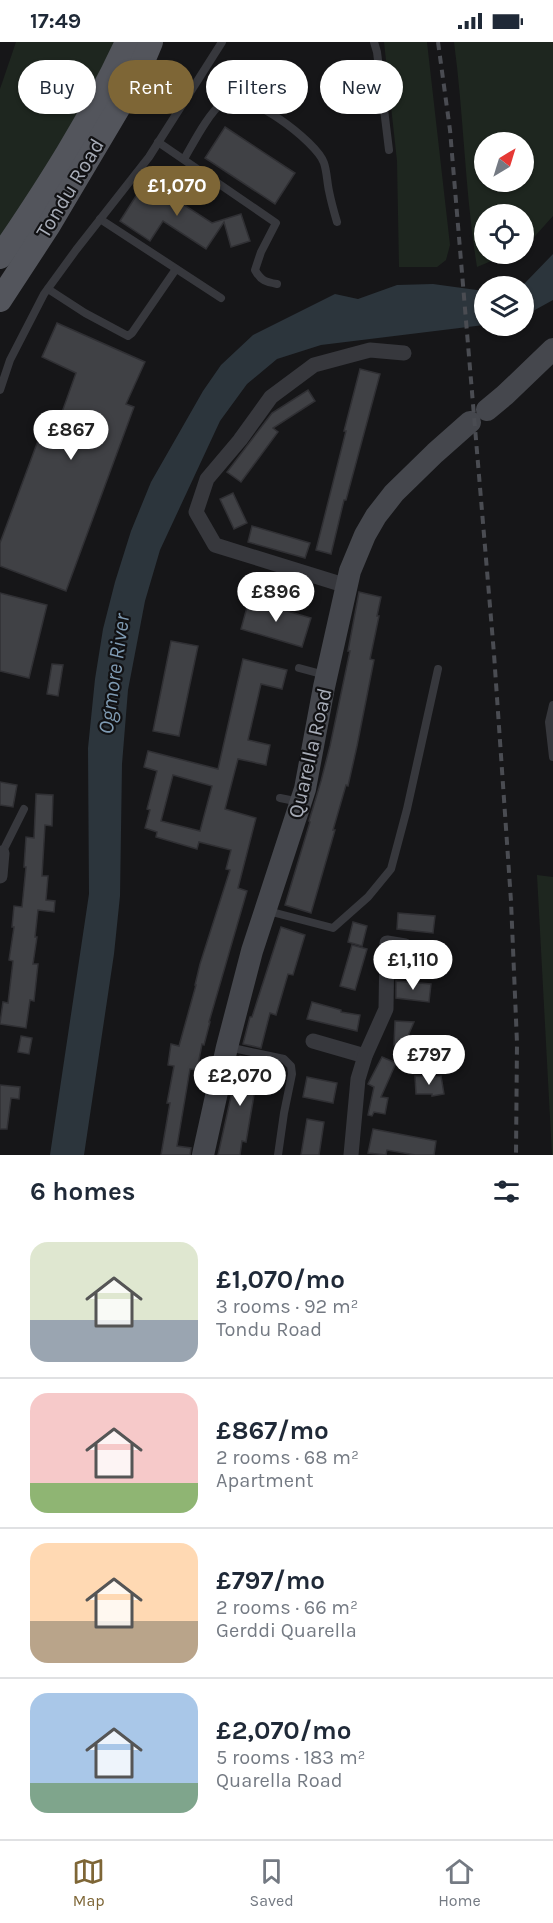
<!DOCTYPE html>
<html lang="en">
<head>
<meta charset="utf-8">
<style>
	:root { --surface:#fff; --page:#f2f2f3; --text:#1f2937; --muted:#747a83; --line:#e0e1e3; --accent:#7e6636 }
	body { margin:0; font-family:Karla,sans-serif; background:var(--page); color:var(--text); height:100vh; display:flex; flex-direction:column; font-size:22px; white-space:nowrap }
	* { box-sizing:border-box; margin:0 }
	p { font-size:20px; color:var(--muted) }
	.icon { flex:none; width:33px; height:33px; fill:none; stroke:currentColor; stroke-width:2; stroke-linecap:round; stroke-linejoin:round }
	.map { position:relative; height:1113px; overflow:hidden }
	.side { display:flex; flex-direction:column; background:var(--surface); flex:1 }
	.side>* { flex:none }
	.top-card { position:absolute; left:18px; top:18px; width:518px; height:54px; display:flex; gap:12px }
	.needle { width:39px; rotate:38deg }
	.buttons { position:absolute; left:474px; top:90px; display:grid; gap:12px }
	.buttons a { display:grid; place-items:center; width:60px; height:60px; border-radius:50%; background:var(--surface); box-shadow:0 2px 4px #0004; font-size:30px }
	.price { position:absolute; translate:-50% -51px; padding:0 14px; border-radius:21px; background:#fff; color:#222; font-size:20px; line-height:39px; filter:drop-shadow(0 2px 3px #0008) }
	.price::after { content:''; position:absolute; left:50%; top:36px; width:18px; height:14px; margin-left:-9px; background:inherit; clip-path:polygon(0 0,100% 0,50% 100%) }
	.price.selected { background:var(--accent); color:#fff }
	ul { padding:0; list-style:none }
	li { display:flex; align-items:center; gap:18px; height:150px; padding:0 30px }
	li+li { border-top:2px solid var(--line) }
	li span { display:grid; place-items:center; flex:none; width:168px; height:120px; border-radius:18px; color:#555 }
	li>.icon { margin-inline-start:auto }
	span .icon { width:72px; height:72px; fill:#fffc; stroke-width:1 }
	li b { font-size:26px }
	h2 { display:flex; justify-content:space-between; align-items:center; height:72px; padding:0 30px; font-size:26px }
	.tag { padding:0 21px; border-radius:27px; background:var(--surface); box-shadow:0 2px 4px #0004; font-size:21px; line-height:54px }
	.tag.selected { background:var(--accent); color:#fff }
	.status { display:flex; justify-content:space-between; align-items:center; height:42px; padding:0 30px; background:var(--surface); direction:ltr }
	.status svg { height:16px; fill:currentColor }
	.menu { display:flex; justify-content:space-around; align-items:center; height:84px; border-top:2px solid var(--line); background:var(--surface); font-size:16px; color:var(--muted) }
	.menu a { display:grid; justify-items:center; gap:3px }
	.menu .selected { color:var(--accent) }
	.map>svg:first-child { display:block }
	.green { fill:#1e261f; fill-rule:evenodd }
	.water { fill:#2c353c }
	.building { fill:#404145; stroke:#303034; stroke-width:1.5; fill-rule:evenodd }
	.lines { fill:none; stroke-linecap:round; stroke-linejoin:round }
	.lane { stroke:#37383d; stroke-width:8 }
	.street { stroke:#37383d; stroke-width:15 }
	.secondary { stroke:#45474d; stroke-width:22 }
	.primary { stroke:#53555c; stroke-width:24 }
	.rail { stroke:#4a4c52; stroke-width:4; stroke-dasharray:8 6; stroke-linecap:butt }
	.labels { text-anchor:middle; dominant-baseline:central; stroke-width:4.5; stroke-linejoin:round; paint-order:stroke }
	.street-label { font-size:21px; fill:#a8adb8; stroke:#111113 }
	.water-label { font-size:22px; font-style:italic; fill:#7f9bb3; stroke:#111113 }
</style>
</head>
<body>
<div class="status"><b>17:49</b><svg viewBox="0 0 49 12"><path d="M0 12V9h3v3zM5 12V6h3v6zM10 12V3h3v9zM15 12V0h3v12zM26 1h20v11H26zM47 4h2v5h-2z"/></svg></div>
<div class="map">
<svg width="553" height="1113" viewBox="0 0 553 1113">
	<rect width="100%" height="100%" fill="#161618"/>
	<!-- green -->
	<g class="green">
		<polygon points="16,0 114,0 100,35 0,201 0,47"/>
		<polygon points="384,0 427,0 450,203 446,218 437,225 399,225 397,119"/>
		<path d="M454 0H553V174L527 203 524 205V172H484V212H508L477 225C465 151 464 75 454 0ZM524 100V140H484V100Z"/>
		<polygon points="537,833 553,835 553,1113 552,1113"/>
	</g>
	<!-- water -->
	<g class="water">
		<polygon points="553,212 553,258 524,274 524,244 520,244 525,241"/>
		<polygon points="433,242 484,249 484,283 321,303 277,317 247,342 220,379 160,508 145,559 128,648 122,722 120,854 114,912 84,1113 50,1113 89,852 88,706 95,637 103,587 115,540 131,489 151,440 203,349 221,323 253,293 335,252 358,257 397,243"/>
	</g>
	<!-- building -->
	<g class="building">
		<polygon points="225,85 295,131 275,162 205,116"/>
		<polygon points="150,132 171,145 167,152 212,181 241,172 250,199 231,205 224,180 206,207 163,179 150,199 120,179"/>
		<polygon points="57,281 145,320 126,362 134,365 66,549 0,524 0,501 39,396 51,401 76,331 42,315"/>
		<polygon points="360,327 380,332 346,458 344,458 331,512 316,508 346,389 344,389"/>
		<polygon points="308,348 315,359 273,386 278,390 241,440 227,430 272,371"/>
		<polygon points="233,451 247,481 234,487 220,457"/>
		<polygon points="252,484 310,501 305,516 248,500"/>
		<polygon points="359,550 381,555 377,574 379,574 370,617 374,618 357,704 348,744 346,743 333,788 335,788 311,871 285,863 310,780 309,779 321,739 330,704 350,609 348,609"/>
		<polygon points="0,551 47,563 29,636 0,629"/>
		<polygon points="249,558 311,576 302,605 241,587"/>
		<polygon points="171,599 198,604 179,694 153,689"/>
		<path d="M243 617 287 628 282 647 261 642 248 698 270 703 266 723 238 717 225 767 256 776 238 846 247 849 209 980H210L204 1003 202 1002 197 1028 190 1027 177 1104 191 1106 190 1113H161L170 1061H167L174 1024 168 1023 171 1002 179 1004 196 943H195L200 922 230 828 226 827 231 808 199 800 197 807 156 795 157 790 145 786 150 768 147 767 157 729 144 725 148 709 218 727ZM173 733 212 744 200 789 161 779Z"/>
		<polygon points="52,622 63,623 58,654 47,652"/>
		<polygon points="0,740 17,743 13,765 0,763"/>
		<polygon points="36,752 53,753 52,784 45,783 42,834 48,834 46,858 55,859 54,870 38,868 35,895 37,895 33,922 38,922 34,959 30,958 26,986 0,982 0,981 3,960 8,961 13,919 9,918 14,885 12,885 14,864 22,865 26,825 24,825 26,795 34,796"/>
		<polygon points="398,871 435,874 433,891 397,887"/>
		<polygon points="353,880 367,884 362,904 348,900"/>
		<polygon points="281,885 305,893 293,933 288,932 276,973 270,971 261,1006 243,1002 250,975 252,975"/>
		<polygon points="352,903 367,907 355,948 340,944"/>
		<polygon points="396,939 431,942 429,960 396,956"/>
		<polygon points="312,960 341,968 341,970 360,973 357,989 307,977"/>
		<polygon points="395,979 414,980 404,1003 394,1003"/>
		<polygon points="21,994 32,996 29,1012 18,1010"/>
		<polygon points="240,1014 258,1017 255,1026 262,1027 258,1048 255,1047 246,1100 242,1099 240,1113 218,1113"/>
		<polygon points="382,1015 396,1021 381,1055 388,1056 385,1072 374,1070 372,1074 368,1073 374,1045 368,1042"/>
		<polygon points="415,1034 426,1034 426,1036 441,1034 444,1052 432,1054 432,1052 416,1052"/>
		<polygon points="307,1035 337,1041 333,1061 303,1055"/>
		<polygon points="0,1043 20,1045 19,1057 11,1056 7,1087 0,1087"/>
		<polygon points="307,1077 324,1080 319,1113 301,1113"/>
		<polygon points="373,1087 436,1099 434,1113 415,1113 387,1108 386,1113 368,1111"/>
	</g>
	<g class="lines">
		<!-- lane -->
		<g class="lane">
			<polyline points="374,0 377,10 389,108"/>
			<path d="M158 100 276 181 261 210 255 228C261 239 266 240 277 242"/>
			<path d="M184 117C194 100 208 72 223 60 243 43 317 100 324 121 327 130 327 140 329 149 331 159 334 170 337 180"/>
			<polyline points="100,177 221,256"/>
			<polyline points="48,247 85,271 128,294 132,291 176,227"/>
			<polyline points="0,348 10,318 44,252 76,208 149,115 222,0"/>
			<polyline points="299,626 325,633"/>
			<polyline points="553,663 549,680 553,715"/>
			<polyline points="280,756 300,760"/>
			<polyline points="2,811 24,767"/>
			<polyline points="268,869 333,886 368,855 391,827 407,767 438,627"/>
			<polyline points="228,1005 284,1017 291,1024 292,1032 284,1071 278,1113"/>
		</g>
		<!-- street -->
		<g class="street">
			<polyline points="347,544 215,503 196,470 207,437 240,398 271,355 314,323 370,308 404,311"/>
			<polyline points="0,834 2,811"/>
			<polyline points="313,999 365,1014"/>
			<polyline points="351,1113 358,1037 365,1014 386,967 387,901 405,904"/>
		</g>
		<!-- secondary -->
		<g class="secondary">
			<polyline points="487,368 505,353 553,307"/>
			<polyline points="203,1113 227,1005 252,909 305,747 324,645 350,529 365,493 376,474 394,451 435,411 470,380"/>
		</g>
		<!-- primary -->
		<g class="primary">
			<path d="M0 215C47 146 92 76 127 0"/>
			<polyline points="0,258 49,183 135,38 151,0"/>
		</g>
		<!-- rail -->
		<polyline class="rail" points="438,0 450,88 494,612 511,859 517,1001 516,1113"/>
	</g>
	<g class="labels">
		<!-- street labels -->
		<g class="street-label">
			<text transform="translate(70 146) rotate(-59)">Tondu Road</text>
			<text transform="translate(310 711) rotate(-77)">Quarella Road</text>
		</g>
		<!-- water labels -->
		<g class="water-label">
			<text transform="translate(114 632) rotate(-82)">Ogmore River</text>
		</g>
	</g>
</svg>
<div class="buttons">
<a><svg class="needle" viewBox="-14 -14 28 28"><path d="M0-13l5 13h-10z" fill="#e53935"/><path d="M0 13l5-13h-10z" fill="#747a83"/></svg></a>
<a><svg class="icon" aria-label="locate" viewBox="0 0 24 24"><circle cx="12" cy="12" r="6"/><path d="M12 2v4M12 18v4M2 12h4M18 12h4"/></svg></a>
<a><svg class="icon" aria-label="layers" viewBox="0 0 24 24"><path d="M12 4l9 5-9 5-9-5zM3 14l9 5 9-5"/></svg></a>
</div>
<b class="price selected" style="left:177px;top:175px">£1,070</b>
<b class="price" style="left:71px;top:419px">£867</b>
<b class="price" style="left:276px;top:581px">£896</b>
<b class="price" style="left:413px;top:949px">£1,110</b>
<b class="price" style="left:429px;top:1044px">£797</b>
<b class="price" style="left:240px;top:1065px">£2,070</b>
<div class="top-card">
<a class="tag">Buy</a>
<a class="tag selected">Rent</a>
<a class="tag">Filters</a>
<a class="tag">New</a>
</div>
</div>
<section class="side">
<h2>6 homes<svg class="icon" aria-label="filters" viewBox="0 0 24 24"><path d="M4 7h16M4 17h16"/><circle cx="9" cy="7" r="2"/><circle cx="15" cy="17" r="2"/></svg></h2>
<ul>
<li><span style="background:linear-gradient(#dfe7d0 65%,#9aa5b1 0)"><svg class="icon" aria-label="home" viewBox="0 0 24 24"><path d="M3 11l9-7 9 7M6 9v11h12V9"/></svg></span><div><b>£1,070/mo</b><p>3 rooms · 92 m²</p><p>Tondu Road</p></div></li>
<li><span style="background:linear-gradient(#f6c9c9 75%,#8fb573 0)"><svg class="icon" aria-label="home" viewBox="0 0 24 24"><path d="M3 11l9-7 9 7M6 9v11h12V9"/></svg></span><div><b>£867/mo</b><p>2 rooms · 68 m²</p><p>Apartment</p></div></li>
<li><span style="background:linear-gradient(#ffd9b3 65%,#b9a48a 0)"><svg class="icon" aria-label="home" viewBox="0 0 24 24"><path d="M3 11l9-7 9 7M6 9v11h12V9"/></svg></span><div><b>£797/mo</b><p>2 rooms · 66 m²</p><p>Gerddi Quarella</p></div></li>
<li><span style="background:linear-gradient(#a9c7e8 75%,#7fa58c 0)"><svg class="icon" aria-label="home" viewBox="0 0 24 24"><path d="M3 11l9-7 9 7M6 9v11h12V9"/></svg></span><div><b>£2,070/mo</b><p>5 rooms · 183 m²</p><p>Quarella Road</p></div></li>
</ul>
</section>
<nav class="menu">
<a class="selected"><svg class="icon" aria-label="map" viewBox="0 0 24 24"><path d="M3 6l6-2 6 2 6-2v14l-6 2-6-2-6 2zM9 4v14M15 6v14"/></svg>Map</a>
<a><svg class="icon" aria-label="saved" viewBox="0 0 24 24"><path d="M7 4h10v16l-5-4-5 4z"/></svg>Saved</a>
<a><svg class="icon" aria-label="home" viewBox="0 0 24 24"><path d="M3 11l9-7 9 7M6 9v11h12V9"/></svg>Home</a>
</nav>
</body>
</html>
